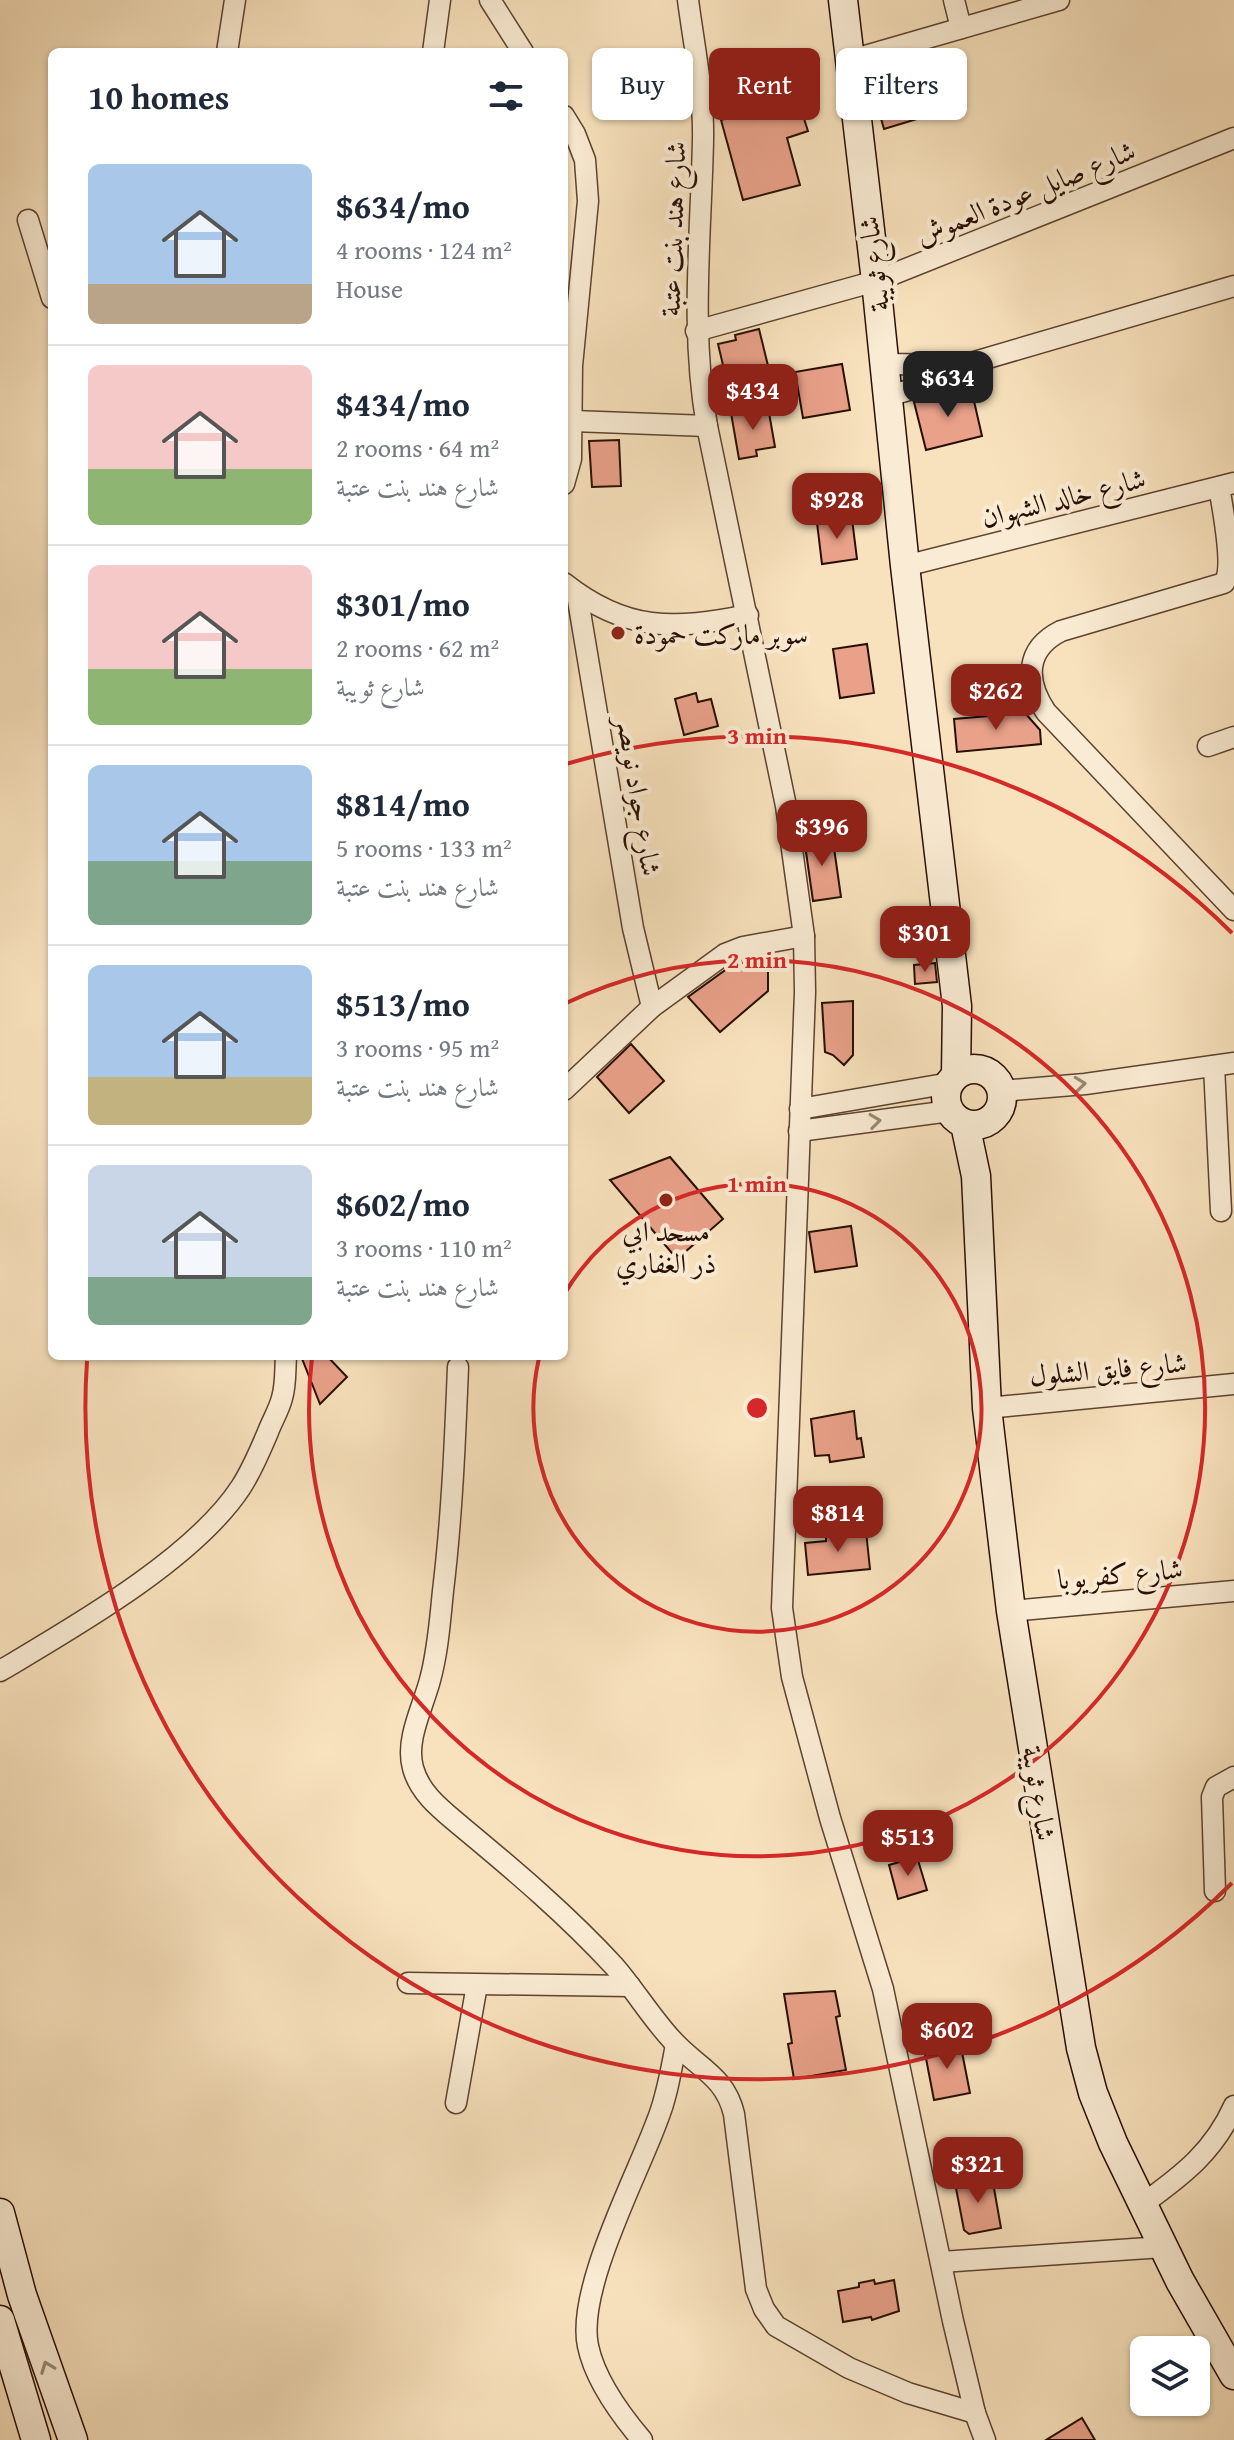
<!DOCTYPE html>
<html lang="en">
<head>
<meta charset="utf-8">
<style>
	:root { --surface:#fff; --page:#f2f2f3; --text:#1f2937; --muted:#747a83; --line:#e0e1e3; --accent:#8f2418 }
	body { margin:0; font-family:"Gentium Book Plus",Amiri,serif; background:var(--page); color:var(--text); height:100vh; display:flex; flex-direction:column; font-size:30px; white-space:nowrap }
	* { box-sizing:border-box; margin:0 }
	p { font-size:26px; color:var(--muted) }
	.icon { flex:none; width:44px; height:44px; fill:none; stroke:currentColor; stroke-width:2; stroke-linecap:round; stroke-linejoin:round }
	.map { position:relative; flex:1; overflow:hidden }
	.details { position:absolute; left:48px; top:48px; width:520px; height:1312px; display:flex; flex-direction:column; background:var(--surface); border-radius:12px; box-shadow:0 2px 6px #0004 }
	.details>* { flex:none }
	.banner { position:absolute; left:592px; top:48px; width:522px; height:72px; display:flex; gap:16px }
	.buttons { position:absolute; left:1130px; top:2336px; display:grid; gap:16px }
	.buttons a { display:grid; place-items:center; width:80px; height:80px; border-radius:12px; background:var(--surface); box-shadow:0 2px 6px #0004; font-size:40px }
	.price { position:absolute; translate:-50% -68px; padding:0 18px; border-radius:16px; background:var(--accent); color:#fff; font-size:26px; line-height:52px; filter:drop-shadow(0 2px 4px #0008) }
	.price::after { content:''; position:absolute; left:50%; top:48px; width:24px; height:18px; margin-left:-12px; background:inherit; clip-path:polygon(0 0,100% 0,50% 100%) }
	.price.selected { background:#222; color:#fff }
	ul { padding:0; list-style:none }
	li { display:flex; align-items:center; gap:24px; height:200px; padding:0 40px }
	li+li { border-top:2px solid var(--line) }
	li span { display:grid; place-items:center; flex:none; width:224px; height:160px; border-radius:12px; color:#555 }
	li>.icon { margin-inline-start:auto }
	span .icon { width:96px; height:96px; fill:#fffc; stroke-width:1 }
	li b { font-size:34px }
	h2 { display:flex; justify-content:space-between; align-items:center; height:96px; padding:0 40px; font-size:34px }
	.chip { padding:0 28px; border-radius:12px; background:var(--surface); box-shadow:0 2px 6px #0004; font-size:28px; line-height:72px }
	.chip.selected { background:var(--accent); color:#fff }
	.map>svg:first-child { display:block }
	.building { fill:#e9a189; stroke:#280e00; stroke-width:2 }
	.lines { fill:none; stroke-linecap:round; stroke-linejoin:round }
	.street-casing { stroke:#5c432f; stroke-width:23 }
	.secondary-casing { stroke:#280e00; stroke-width:31 }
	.street { stroke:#faecd4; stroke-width:20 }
	.secondary { stroke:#faecd4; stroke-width:28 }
	.oneway { stroke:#9c8875 }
	.ring { fill:none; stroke:#d62828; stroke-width:4 }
	.poi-dot { fill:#8f2418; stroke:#faecd4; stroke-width:3 }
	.labels { text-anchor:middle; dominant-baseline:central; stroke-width:8; stroke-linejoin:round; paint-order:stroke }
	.street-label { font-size:28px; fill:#280e00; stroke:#faecd4 }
	.poi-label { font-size:28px; fill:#280e00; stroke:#faecd4; text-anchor:start }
	.centre { fill:#d62828; stroke:#faecd4; stroke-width:4 }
	.ring-label { font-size:24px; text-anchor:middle; font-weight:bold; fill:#d62828; stroke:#faecd4; stroke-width:8; stroke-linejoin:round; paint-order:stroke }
</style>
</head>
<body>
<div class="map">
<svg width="1234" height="2440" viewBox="0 0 1234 2440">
	<rect width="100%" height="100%" fill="#f8e2bd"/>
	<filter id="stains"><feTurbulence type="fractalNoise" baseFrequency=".0025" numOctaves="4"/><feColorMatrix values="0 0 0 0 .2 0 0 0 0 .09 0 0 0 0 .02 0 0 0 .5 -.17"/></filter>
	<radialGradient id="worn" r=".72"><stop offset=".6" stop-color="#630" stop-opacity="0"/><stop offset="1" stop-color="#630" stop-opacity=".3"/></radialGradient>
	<!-- building -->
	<g class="building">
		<polygon points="917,70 930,115 884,129 871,84"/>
		<polygon points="797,97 808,131 787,138 800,185 743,200 721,120"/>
		<polygon points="759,329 771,378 746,384 744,378 727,382 718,344 736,340 735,335"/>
		<polygon points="842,364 850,410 803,418 795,372"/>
		<polygon points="971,388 982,436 926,450 914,402"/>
		<polygon points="768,407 775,447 756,450 757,456 739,459 731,413"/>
		<polygon points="619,440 621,486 592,487 589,441"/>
		<polygon points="852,519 857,559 822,564 817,523"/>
		<polygon points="867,644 874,693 840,698 833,649"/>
		<polygon points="696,693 698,702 711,699 718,726 684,735 675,699"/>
		<polygon points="1025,713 1040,730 1041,744 957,752 954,719"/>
		<polygon points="832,834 841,897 813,901 804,838"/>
		<polygon points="756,959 768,972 768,991 720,1032 688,997 731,966"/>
		<polygon points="935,963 937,982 915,984 914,965"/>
		<polygon points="853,1001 853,1055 844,1065 833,1055 825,1052 822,1003"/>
		<polygon points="631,1044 664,1081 629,1113 597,1077"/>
		<polygon points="670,1157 723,1219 677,1259 610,1180"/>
		<polygon points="851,1226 857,1266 815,1272 809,1232"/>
		<polygon points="301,1356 327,1356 347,1377 320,1404"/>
		<polygon points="854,1411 857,1439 861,1438 864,1457 830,1462 829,1455 815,1456 811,1419"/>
		<polygon points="866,1531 870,1569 808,1575 805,1543 826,1541 826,1535"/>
		<polygon points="917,1857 927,1890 898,1899 889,1865"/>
		<polygon points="835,1991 840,2016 836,2017 846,2070 794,2079 788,2044 792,2043 784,1994"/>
		<polygon points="960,2042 970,2093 934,2100 924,2048"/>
		<polygon points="992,2177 1001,2228 969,2234 964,2230 955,2183"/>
		<polygon points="874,2280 875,2284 894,2280 899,2311 872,2320 871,2317 843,2322 838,2291 859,2287 859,2283"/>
		<polygon points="1082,2418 1095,2440 1046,2440"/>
	</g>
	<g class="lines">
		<defs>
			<g id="street">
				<polyline points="490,0 523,52"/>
				<path d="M688 0C694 46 704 93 703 140 701 236 690 330 707 426L786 806 804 936 805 992 782 1608 792 1677 830 1818 883 1989 953 2321 975 2413 985 2440"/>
				<polyline points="954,0 961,28"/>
				<polyline points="227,52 235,0"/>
				<polyline points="433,52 440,0"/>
				<polyline points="851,60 1059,0"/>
				<polyline points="564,116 575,134 585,160 588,201 572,366 571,459 564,484"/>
				<polyline points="28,220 52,298"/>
				<polyline points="696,331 876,281 1234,138"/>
				<polyline points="884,364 964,365"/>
				<polyline points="888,396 927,385 964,365 1234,286"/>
				<polyline points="573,421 707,426"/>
				<path d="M1219 487C1223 509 1234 569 1224 583L1061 631C1025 649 1025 681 1046 712L1234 910"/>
				<polyline points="905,566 1234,483"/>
				<path d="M564 583C626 632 674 630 748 615"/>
				<polyline points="577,594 633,928 652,1007"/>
				<polyline points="1208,746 1234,737"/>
				<polyline points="1214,1066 1221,1211"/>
				<polyline points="564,1090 652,1007 725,954 743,947 804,936"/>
				<polyline points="1002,1091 1085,1084 1234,1063"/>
				<polyline points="800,1109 950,1083"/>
				<polyline points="799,1131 950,1111"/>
				<path d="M458 1367C455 1442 452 1516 443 1591 440 1620 438 1651 430 1680 423 1707 405 1740 413 1768 420 1794 442 1810 462 1827 515 1871 567 1915 614 1966 635 1990 652 2019 674 2042 698 2068 725 2076 734 2114L756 2289 764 2309 776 2326 849 2368 908 2393 975 2413"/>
				<polyline points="987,1408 1234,1384"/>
				<polyline points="1011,1611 1234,1591"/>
				<path d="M0 1671C74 1627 194 1559 241 1487 252 1470 260 1451 268 1432 272 1421 279 1410 282 1398 286 1385 285 1370 286 1356"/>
				<polyline points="1215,1891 1212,1797 1216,1787 1234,1777"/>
				<polyline points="408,1983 630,1986"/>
				<polyline points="456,2103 477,1985"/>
				<path d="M1144 2203C1183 2175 1214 2151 1234 2106"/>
				<polyline points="941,2262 1163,2247"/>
				<path d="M642 2440C620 2414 595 2380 588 2346 576 2290 637 2176 657 2121 667 2097 671 2070 676 2045"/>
			</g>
			<g id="secondary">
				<polyline points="843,0 876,281 905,566 957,1006 956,1075"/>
				<circle cx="974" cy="1097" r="28"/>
				<polyline points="965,1124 976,1176 987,1408 1011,1611 1081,2048 1093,2093 1113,2143 1180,2281 1234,2375"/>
				<polyline points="0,2213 22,2295 73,2440"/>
				<polyline points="0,2320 36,2440"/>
			</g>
		</defs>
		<!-- street casing -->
		<use href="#street" class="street-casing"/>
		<!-- secondary casing -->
		<use href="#secondary" class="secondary-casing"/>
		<!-- street -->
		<use href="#street" class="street"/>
		<!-- secondary -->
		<use href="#secondary" class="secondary"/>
	</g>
	<!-- one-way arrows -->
	<defs><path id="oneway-chevron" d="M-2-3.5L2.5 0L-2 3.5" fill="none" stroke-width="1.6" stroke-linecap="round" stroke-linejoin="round" transform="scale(2)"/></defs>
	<g class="oneway">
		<use href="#oneway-chevron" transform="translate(1080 1084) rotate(-6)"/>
		<use href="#oneway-chevron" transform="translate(875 1121) rotate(-7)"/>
		<use href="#oneway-chevron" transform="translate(47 2367) rotate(-111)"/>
	</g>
	<!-- distance rings -->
	<g class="ring">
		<path d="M565 1293A224 224 0 1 1 539 1358"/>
		<path d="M564 1004A448 448 0 1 1 312 1357"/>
		<path d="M1232 1883A672 672 0 0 1 87 1361M566 764A672 672 0 0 1 1232 933"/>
	</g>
	<!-- markers -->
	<g class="poi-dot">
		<circle cx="618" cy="633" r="8"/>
		<circle cx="666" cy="1200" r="8"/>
	</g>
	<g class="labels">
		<!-- street labels -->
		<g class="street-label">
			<text transform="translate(1025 192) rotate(-22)">شارع صايل عودة العموش</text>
			<text transform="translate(672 229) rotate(-88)">شارع هند بنت عتبة</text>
			<text transform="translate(873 264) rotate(-97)">شارع ثويبة</text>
			<text transform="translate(1063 497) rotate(-14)">شارع خالد الشهوان</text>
			<text transform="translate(640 796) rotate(81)">شارع جواد نويصر</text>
			<text transform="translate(1108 1368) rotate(-5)">شارع فايق الشلول</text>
			<text transform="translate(1120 1573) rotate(-5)">شارع كفريوبا</text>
			<text transform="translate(1040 1793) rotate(81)">شارع ثويبة</text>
		</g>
		<!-- poi labels -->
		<g class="poi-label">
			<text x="634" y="633">سوبر ماركت حمودة</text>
			<text x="666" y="1230" text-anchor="middle">مسحد ابي<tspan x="666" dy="32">ذر الغفاري</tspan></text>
		</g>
	</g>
	<circle cx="757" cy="1408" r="12" class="centre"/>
	<g class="ring-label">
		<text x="757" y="744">3 min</text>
		<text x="757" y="968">2 min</text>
		<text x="757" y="1192">1 min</text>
	</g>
	<rect width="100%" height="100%" filter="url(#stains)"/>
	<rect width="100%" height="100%" fill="url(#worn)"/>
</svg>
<div class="buttons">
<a><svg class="icon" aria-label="layers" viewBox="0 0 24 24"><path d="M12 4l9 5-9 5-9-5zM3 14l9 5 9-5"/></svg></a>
</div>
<b class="price selected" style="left:948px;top:419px">$634</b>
<b class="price" style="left:753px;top:432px">$434</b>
<b class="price" style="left:837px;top:541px">$928</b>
<b class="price" style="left:996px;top:732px">$262</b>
<b class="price" style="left:822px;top:868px">$396</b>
<b class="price" style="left:925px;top:974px">$301</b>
<b class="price" style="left:838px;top:1554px">$814</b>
<b class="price" style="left:908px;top:1878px">$513</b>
<b class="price" style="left:947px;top:2071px">$602</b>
<b class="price" style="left:978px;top:2205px">$321</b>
<div class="banner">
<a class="chip">Buy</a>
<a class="chip selected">Rent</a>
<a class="chip">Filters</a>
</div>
<section class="details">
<h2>10 homes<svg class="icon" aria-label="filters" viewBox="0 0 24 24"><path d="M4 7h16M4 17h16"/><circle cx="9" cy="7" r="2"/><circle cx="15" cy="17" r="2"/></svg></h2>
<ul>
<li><span style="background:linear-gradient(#a9c7e8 75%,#b9a48a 0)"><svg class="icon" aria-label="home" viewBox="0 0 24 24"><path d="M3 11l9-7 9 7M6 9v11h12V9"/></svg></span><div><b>$634/mo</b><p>4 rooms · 124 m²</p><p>House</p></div></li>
<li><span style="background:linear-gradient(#f6c9c9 65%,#8fb573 0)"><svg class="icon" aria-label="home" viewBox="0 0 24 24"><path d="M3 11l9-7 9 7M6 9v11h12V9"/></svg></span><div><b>$434/mo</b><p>2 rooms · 64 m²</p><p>شارع هند بنت عتبة</p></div></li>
<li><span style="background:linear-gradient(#f6c9c9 65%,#8fb573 0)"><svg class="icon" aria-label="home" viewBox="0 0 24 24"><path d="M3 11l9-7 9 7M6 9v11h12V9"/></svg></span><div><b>$301/mo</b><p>2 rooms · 62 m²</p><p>شارع ثويبة</p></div></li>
<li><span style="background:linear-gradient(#a9c7e8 60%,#7fa58c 0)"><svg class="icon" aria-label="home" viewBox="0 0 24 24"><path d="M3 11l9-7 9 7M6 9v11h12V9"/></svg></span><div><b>$814/mo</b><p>5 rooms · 133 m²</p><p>شارع هند بنت عتبة</p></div></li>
<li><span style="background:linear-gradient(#a9c7e8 70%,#c2b280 0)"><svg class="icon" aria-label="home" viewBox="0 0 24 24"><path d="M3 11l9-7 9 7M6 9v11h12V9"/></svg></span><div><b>$513/mo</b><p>3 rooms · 95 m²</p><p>شارع هند بنت عتبة</p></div></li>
<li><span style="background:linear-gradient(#c9d6e8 70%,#7fa58c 0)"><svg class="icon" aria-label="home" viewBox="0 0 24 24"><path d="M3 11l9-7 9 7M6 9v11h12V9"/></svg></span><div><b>$602/mo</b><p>3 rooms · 110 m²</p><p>شارع هند بنت عتبة</p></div></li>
</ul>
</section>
</div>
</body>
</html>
